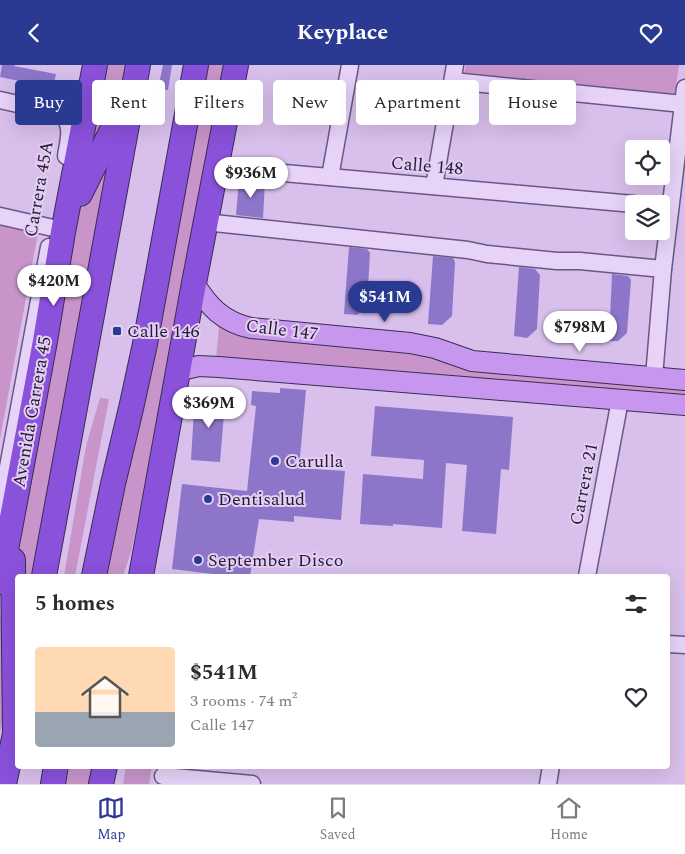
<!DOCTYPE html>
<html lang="en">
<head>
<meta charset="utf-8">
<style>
	:root { --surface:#fff; --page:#f2f2f3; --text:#2b2b33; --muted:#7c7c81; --line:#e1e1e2; --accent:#2a3992 }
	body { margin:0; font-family:Spectral,serif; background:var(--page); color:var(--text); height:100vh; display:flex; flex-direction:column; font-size:19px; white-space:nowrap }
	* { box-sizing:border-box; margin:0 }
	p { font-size:16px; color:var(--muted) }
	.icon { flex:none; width:28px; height:28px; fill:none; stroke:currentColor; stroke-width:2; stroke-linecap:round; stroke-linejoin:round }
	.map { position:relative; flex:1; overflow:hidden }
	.side { position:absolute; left:15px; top:509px; width:655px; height:195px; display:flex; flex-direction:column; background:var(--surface); border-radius:5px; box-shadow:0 5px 20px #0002 }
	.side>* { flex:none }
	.top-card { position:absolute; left:15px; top:15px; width:655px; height:45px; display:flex; gap:10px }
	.tools { position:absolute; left:625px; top:75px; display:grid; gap:10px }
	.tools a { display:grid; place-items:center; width:45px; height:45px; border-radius:5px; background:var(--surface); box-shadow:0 5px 20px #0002; font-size:25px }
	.price { position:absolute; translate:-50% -42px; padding:0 11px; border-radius:18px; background:#fff; color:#222; font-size:16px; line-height:32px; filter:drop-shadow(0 1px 2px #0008) }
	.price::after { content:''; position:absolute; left:50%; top:30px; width:15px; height:11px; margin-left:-8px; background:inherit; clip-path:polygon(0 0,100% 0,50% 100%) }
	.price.current { background:var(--accent); color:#fff }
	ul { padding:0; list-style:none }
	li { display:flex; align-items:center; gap:15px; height:125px; padding:0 20px }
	li span { display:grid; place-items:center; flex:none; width:140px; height:100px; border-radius:5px; color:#555 }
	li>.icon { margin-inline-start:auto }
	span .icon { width:60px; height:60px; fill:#fffc; stroke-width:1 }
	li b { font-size:21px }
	h2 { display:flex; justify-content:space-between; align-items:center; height:60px; padding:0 20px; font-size:21px }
	.chip { padding:0 18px; border-radius:5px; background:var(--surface); box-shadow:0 5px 20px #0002; font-size:18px; line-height:45px }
	.chip.current { background:var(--accent); color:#fff }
	header { display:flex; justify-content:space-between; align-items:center; height:65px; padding:0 20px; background:var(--accent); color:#fff; font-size:22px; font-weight:700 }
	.dock { display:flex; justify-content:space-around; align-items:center; height:70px; border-top:1px solid var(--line); background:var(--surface); font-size:14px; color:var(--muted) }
	.dock a { display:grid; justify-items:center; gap:2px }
	.dock .current { color:var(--accent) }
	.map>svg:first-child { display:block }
	.green { fill:#c894ca }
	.building { fill:#8d76ca }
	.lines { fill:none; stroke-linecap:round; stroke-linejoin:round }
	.minor-casing { stroke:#695884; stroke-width:19 }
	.major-casing { stroke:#392d52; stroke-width:22 }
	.highway-casing { stroke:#392d52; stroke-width:26 }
	.minor { stroke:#e7d2f8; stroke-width:16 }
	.major { stroke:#c797ef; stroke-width:20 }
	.highway { stroke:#8a51db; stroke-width:24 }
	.poi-dot { fill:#2a3992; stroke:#e4cef4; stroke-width:2 }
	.labels { text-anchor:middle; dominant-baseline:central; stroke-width:4; stroke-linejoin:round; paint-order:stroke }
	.street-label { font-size:18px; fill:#241c34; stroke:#e4cef4 }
	.poi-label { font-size:18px; fill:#241c34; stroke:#e4cef4; text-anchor:start }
</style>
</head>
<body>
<header><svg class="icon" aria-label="back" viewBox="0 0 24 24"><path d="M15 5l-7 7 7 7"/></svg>Keyplace<svg class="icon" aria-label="heart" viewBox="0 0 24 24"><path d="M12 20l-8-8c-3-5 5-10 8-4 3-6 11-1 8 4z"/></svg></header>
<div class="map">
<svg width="685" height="719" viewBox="0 0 685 719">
	<rect width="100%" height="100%" fill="#d8bfec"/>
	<!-- green -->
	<g class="green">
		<polygon points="102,0 129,0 120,34 79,118"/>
		<polygon points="208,0 230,0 156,392 145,419 131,487 123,511 107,511 142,346"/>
		<polygon points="466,0 679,0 675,29 464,9"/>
		<polygon points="115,72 35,511 20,511 20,482 48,296 71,161"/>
		<polygon points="0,160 38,168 0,374"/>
		<polygon points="219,261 231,268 256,272 403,285 685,324 685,332 216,295"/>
		<polygon points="100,333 109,334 75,511 64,511 86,381"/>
		<polygon points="8,515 8,628 0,668 0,553"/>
		<polygon points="70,701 98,701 95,719 66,719"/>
		<polygon points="126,701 152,701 149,719 123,719"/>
	</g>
	<!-- building -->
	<g class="building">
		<polygon points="2,0 15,0 14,1 56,9 53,23 0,12"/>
		<polygon points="163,0 172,0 168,25 158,24"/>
		<polygon points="239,115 265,117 263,153 236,150"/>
		<polygon points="349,182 367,184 370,188 367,241 357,250 344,249"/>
		<polygon points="433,191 453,193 455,197 452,251 442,260 428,259"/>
		<polygon points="519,202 535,204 540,210 537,264 527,273 514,271"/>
		<polygon points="612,209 628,211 631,215 627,268 618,276 609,276"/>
		<polygon points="280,323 306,325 299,403 345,406 341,455 294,451 294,457 259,454 250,511 229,511 172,504 182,419 247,426 256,341 251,340 252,326 280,328"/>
		<polygon points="218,324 226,325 220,397 191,395 194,346 202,347 203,336 211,329"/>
		<polygon points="375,341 513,352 509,405 501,404 496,469 462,466 467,400 446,398 442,463 393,459 393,461 360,459 363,409 423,414 424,395 371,391"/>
	</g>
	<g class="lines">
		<defs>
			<g id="minor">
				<polyline points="453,16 683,39"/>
				<polyline points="0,35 62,49 72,48"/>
				<path d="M62 49C74 61 68 77 66 91"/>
				<polyline points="216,102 634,139"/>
				<polyline points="330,112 350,0"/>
				<polyline points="434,121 455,0"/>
				<polyline points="0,151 53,163"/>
				<polyline points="205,157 468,185 487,189 557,196 580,196 663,204"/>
				<polyline points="654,312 663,204 685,23"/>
				<polyline points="0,445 49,182"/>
				<polyline points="587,511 620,335"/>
				<polyline points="668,579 685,580"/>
				<polyline points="163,711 252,719"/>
				<polyline points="548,719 551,701"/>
			</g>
			<g id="major">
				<path d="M194 218C209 242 223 257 251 263L410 278 435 283 472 296 685 315"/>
				<polyline points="177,306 199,301 219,302 685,340"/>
			</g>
			<g id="highway">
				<polyline points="80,129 124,41"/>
				<polyline points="13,495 15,668"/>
				<polyline points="44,511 138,0"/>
				<polyline points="94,511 113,419 132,339 145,279 196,0"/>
				<polyline points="141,511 194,218 236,0"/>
				<polyline points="0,517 45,276 63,167 95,0"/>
				<polyline points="4,719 18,655"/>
				<polyline points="53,719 56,701"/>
				<polyline points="101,719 105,701"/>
			</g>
		</defs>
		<!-- minor casing -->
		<use href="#minor" class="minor-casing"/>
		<!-- major casing -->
		<use href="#major" class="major-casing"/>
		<!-- highway casing -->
		<use href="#highway" class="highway-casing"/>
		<!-- minor -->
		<use href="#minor" class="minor"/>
		<!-- major -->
		<use href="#major" class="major"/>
		<!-- highway -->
		<use href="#highway" class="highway"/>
	</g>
	<!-- markers -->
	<g class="poi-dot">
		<rect x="112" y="261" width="10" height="10" rx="2.5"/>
		<circle cx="275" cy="396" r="5"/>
		<circle cx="208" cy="434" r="5"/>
		<circle cx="198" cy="495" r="5"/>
	</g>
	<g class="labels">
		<!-- street labels -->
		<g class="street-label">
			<text transform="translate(427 101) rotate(5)">Calle 148</text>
			<text transform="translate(39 124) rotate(-80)">Carrera 45A</text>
			<text transform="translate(282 265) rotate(7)">Calle 147</text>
			<text transform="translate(32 347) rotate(-80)">Avenida Carrera 45</text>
			<text transform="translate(584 419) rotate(-79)">Carrera 21</text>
		</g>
		<!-- poi labels -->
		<g class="poi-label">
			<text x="127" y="266">Calle 146</text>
			<text x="285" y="396">Carulla</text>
			<text x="218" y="434">Dentisalud</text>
			<text x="208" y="495">September Disco</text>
		</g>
	</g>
</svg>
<div class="tools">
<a><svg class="icon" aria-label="locate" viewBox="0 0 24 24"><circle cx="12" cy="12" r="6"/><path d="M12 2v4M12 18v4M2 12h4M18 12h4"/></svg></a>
<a><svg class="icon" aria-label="layers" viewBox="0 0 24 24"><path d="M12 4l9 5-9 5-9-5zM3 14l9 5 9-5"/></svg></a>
</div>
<b class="price" style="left:251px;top:134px">$936M</b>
<b class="price" style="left:54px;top:242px">$420M</b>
<b class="price current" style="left:385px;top:258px">$541M</b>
<b class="price" style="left:580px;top:288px">$798M</b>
<b class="price" style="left:209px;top:364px">$369M</b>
<div class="top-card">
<a class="chip current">Buy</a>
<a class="chip">Rent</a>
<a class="chip">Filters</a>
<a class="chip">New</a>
<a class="chip">Apartment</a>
<a class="chip">House</a>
</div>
<section class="side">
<h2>5 homes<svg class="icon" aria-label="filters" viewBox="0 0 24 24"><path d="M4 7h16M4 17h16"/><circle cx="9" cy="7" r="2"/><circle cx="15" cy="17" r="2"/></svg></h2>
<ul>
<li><span style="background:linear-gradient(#ffd9b3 65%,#9aa5b1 0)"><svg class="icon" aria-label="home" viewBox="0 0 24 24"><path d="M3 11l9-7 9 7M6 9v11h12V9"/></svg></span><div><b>$541M</b><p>3 rooms · 74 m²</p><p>Calle 147</p></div><svg class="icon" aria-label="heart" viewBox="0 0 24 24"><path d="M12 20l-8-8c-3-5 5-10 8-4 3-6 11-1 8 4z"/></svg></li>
</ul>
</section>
</div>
<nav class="dock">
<a class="current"><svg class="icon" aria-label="map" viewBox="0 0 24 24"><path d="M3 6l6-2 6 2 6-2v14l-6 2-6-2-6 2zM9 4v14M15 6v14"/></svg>Map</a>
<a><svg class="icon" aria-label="saved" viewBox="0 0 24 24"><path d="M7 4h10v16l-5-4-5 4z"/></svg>Saved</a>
<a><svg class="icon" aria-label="home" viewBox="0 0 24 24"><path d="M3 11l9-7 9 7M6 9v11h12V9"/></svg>Home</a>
</nav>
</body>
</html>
